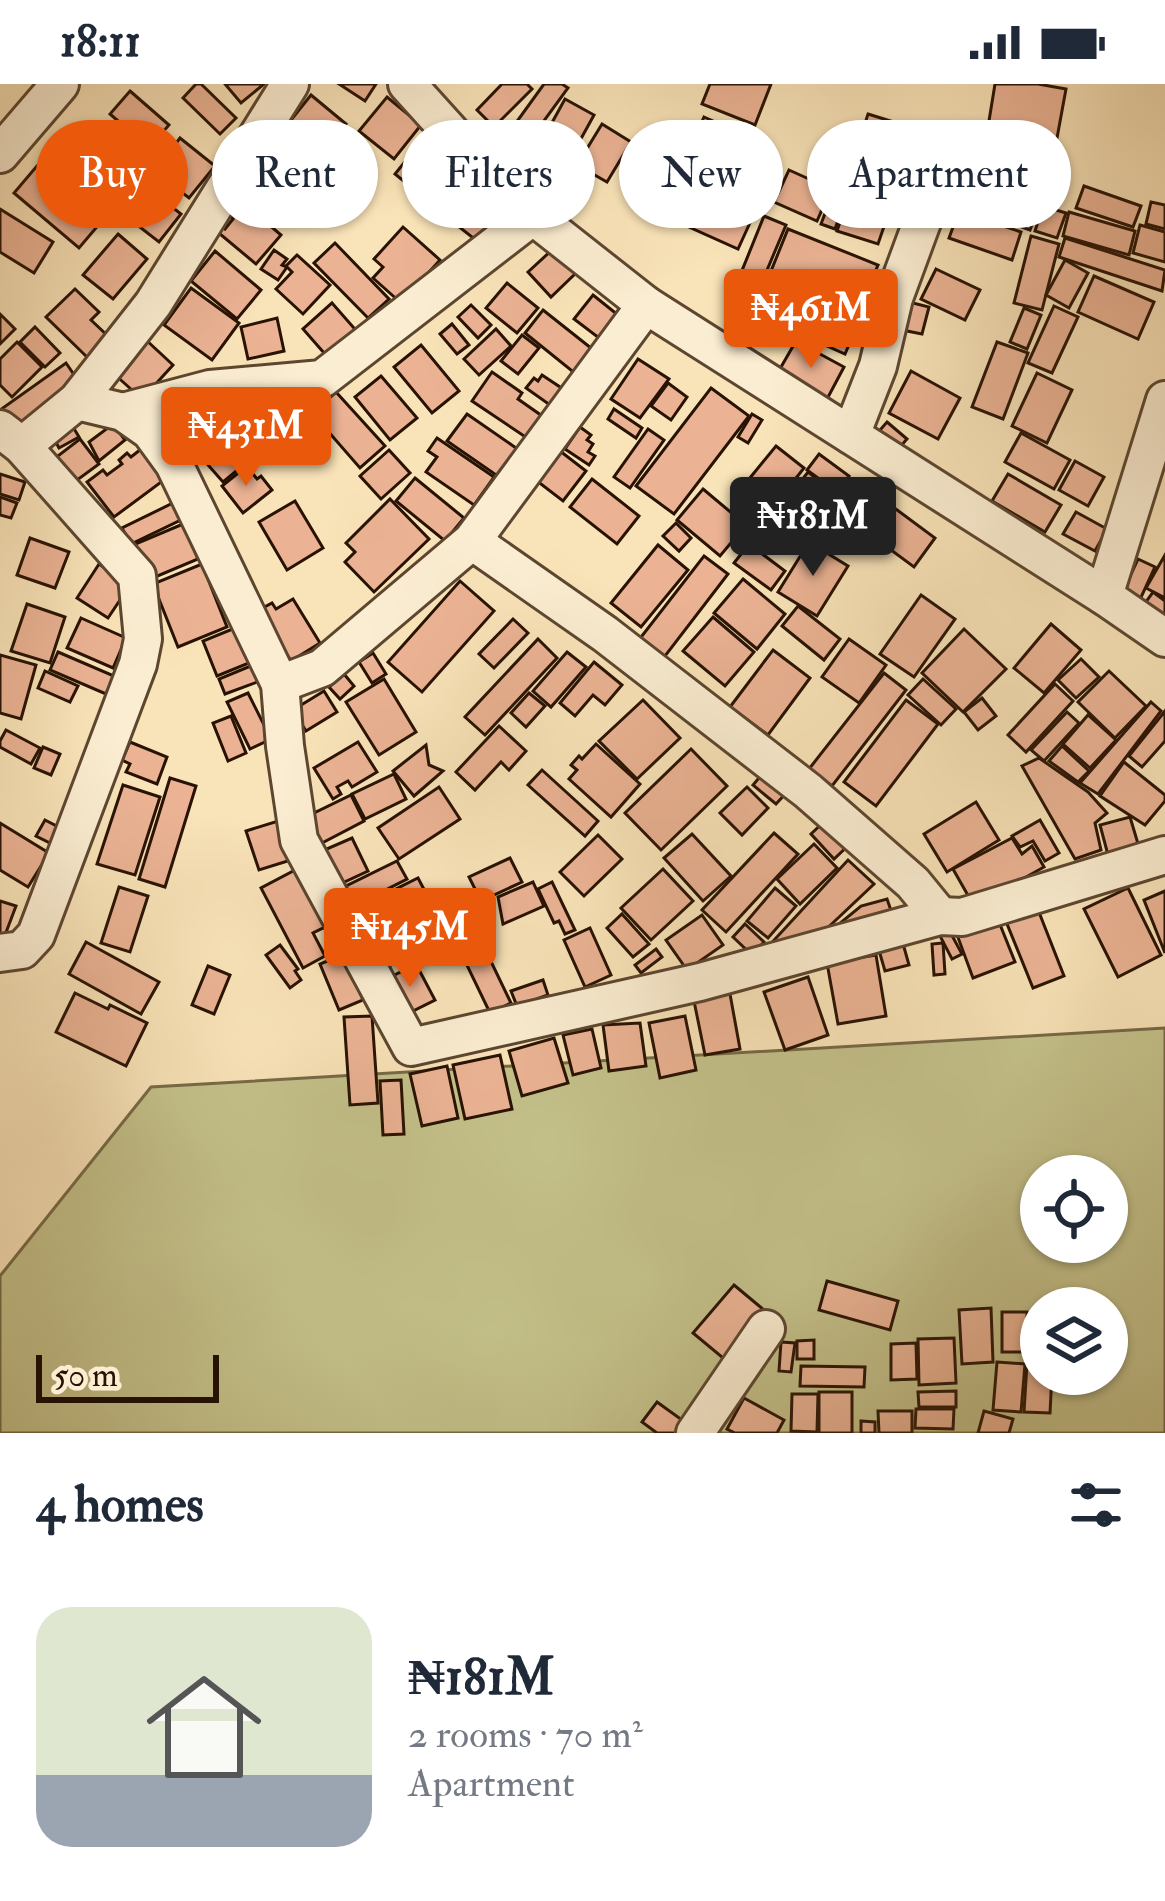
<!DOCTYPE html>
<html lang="en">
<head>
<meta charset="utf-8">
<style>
	:root { --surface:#fff; --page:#f2f2f3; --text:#1f2937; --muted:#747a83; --accent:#ea580c }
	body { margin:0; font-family:"IM FELL Double Pica",serif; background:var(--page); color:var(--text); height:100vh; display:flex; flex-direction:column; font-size:45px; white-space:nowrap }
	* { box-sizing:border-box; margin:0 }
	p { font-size:39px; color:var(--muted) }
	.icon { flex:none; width:66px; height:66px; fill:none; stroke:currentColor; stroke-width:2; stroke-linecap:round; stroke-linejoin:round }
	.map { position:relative; height:1349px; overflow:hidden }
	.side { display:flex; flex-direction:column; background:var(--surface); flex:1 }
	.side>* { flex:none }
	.banner { position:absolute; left:36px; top:36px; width:1095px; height:108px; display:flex; gap:24px }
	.buttons { position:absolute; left:1020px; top:1071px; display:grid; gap:24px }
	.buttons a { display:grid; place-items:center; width:108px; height:108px; border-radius:50%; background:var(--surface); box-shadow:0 3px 9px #0004; font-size:60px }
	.scale { position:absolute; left:36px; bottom:30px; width:183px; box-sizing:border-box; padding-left:12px; border:6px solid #281203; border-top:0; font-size:33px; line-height:42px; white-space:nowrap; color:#281203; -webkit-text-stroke:9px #fbedd1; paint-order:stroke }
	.price { position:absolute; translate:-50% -102px; padding:0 27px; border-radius:12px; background:var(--accent); color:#fff; font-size:39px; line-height:78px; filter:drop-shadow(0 3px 6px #0008) }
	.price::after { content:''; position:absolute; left:50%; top:72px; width:36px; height:27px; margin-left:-18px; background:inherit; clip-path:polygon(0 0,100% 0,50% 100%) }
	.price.active { background:#222; color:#fff }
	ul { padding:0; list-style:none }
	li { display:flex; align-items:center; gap:36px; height:300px; padding:0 36px }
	li span { display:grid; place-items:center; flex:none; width:336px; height:240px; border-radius:36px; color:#555 }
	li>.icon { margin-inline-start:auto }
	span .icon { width:144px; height:144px; fill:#fffc; stroke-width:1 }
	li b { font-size:51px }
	h2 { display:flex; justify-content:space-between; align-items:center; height:144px; padding:0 36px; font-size:51px }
	.pill { padding:0 42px; border-radius:54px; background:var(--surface); box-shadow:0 3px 9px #0004; font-size:42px; line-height:108px }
	.pill.active { background:var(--accent); color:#fff }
	.status { display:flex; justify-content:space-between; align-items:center; height:84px; padding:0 60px; background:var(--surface); direction:ltr }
	.status svg { height:33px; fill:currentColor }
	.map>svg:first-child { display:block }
	.green { fill:#c4c18a; stroke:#766a46; stroke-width:3; fill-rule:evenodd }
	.building { fill:#ebb394; stroke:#281203; stroke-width:3 }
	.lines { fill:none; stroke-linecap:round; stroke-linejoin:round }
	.minor-casing { stroke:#5c4630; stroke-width:42 }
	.minor { stroke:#fbedd1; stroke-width:36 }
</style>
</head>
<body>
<div class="status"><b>18:11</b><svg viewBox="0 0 49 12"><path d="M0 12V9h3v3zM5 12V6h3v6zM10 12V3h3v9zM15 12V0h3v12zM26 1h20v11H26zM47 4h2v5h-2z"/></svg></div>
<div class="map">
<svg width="1165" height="1349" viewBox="0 0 1165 1349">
	<rect width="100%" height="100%" fill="#f9e3b8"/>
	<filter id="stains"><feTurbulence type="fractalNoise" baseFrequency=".00167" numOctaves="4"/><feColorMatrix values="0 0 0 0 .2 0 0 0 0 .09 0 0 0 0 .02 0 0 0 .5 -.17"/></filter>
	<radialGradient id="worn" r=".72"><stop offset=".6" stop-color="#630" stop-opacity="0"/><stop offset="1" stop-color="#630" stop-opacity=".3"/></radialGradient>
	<!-- green -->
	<path class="green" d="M1165 944V1349H0V1192L151 1003ZM1041 1092H1107V1158H1041ZM1041 1224H1107V1290H1041Z"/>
	<!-- building -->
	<g class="building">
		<polygon points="196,0 201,0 236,34 220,50 183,14"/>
		<polygon points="225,0 264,0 241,19"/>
		<polygon points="339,0 376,0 365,17"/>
		<polygon points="502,0 527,0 532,5 494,43 477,26"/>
		<polygon points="544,0 562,0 568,4 522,67 505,54"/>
		<polygon points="710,0 771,0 755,41 702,20"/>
		<polygon points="995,0 1038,0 1066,5 1057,54 988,43"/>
		<polygon points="130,7 169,41 149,64 110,30"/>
		<polygon points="311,11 346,40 325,64 291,36"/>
		<polygon points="387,13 421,41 394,75 359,47"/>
		<polygon points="565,15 594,31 572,71 543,55"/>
		<polygon points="868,30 913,44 906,69 860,55"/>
		<polygon points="704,33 745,51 734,77 692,60"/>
		<polygon points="283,37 339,77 314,111 259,71"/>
		<polygon points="602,40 631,58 607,98 577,81"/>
		<polygon points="428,49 450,67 417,108 395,90"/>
		<polygon points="180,54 215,82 189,114 155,87"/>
		<polygon points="830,54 889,77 876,110 817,87"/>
		<polygon points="665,58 712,79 697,112 650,91"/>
		<polygon points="122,61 144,76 118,115 96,100"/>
		<polygon points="896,72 918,79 907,113 884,106"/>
		<polygon points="42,76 107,131 79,164 14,109"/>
		<polygon points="261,76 304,107 279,141 236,110"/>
		<polygon points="447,79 487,111 497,100 518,116 482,161 420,112"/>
		<polygon points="715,86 764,108 738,165 689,143"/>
		<polygon points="789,86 831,105 817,137 774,118"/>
		<polygon points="136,95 181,130 159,158 114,123"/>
		<polygon points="982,99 1040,120 1030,146 972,125"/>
		<polygon points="1084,102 1141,122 1133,143 1076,124"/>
		<polygon points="834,106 847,111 835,145 821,140"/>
		<polygon points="848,114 889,128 878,160 837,147"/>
		<polygon points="239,115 281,151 256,180 214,145 219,139 225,145 233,135 230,132"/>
		<polygon points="1151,118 1165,121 1165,145 1146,140"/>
		<polygon points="1043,122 1066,129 1057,154 1035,147"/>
		<polygon points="0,125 53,158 34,189 0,168"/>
		<polygon points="959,127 1021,148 1012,176 949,154"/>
		<polygon points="1069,128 1135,147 1129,171 1063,152"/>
		<polygon points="764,132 786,141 762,198 741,189"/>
		<polygon points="1140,141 1165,148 1165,178 1133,169"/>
		<polygon points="403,143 440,176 401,219 373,194 383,183 374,175"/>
		<polygon points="788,145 878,181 858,229 769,192"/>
		<polygon points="118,150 147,175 113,215 83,191"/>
		<polygon points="1031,152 1059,160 1042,226 1014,219"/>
		<polygon points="1065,154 1165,186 1162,207 1059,173"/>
		<polygon points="335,159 389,215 368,234 314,179"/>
		<polygon points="553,165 576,189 551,213 528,188"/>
		<polygon points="274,166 287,175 282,181 287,183 278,196 261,185"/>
		<polygon points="215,167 261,206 237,235 191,197"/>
		<polygon points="297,171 330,201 303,230 276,205 292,188 286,182"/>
		<polygon points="1065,176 1088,189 1069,224 1046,211"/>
		<polygon points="936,185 980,206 965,236 921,215"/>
		<polygon points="1094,192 1154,218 1138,255 1078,228"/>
		<polygon points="746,194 781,205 766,256 730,245"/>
		<polygon points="507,199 538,224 517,249 486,224"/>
		<polygon points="191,204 239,239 212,276 164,241"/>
		<polygon points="75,205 99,228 91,236 110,254 89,275 46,233"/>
		<polygon points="593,211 618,231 599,254 574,235"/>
		<polygon points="813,215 860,235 845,270 798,249"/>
		<polygon points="909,218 929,223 922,250 902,246"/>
		<polygon points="332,219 361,252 332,278 303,245"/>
		<polygon points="471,221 491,241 478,254 458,233"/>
		<polygon points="1054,222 1078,233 1052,289 1028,279"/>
		<polygon points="1024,224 1041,231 1027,265 1010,258"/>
		<polygon points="543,226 596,268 577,291 525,249"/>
		<polygon points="0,230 15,245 0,260"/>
		<polygon points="277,234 284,267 248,275 241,243"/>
		<polygon points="452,240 469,261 457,270 440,250"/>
		<polygon points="35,243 60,269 45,283 20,258"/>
		<polygon points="496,245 511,262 479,291 464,275"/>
		<polygon points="522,251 539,264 518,290 501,277"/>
		<polygon points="145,255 173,281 142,315 113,289"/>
		<polygon points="796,257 844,283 826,317 777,290"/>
		<polygon points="17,258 42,283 12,313 0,301 0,275"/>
		<polygon points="997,258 1028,269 1003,335 972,323"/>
		<polygon points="421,261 459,307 432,329 394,283"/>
		<polygon points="638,275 669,295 640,334 611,315"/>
		<polygon points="66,279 79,298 11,348 0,334 0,326"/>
		<polygon points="911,287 960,314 938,355 889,329"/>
		<polygon points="492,288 522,309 518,315 545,334 530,356 472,317"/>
		<polygon points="1037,289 1072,306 1047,359 1012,342"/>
		<polygon points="542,291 569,309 557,326 526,304 534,294 538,297"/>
		<polygon points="381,292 417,334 390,356 355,313"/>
		<polygon points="668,299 687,313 671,336 651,322"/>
		<polygon points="711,304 749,332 674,430 636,402"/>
		<polygon points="336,308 385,362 360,384 312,329"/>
		<polygon points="233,316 256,316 248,320 252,326 259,322 267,335 249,345"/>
		<polygon points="614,325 642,344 636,354 608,335"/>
		<polygon points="467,330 519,366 499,393 447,357"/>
		<polygon points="752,330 762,336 748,359 738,353"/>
		<polygon points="70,338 79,353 59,364 51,349"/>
		<polygon points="887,338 907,355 894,370 874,353"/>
		<polygon points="113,340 125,356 99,377 89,358"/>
		<polygon points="224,340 252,374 223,398 194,365"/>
		<polygon points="580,343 591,351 587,356 593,360 588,368 595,372 589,381 565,365"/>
		<polygon points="648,345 664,356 630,404 614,393"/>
		<polygon points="1021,349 1070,376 1054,405 1005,378"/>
		<polygon points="437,354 494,393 474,421 426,388 437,373 428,367"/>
		<polygon points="80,355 99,380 69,402 50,378"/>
		<polygon points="145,362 168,393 114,433 87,398 103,386 107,391 122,380 119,376 127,369 131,373"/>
		<polygon points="776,362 804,384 774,422 745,400"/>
		<polygon points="389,366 410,389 381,415 360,392"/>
		<polygon points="560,367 586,387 563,417 537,397"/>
		<polygon points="819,370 849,392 837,408 807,386"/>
		<polygon points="1075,377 1104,393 1088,422 1059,406"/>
		<polygon points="247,382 257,395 261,392 272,406 243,429 222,402"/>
		<polygon points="808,388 837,410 816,438 787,415"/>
		<polygon points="0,390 25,398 19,416 0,410"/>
		<polygon points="1008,390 1061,421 1045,448 992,417"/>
		<polygon points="415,394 464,434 445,457 396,417"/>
		<polygon points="592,395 639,432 617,460 570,423"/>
		<polygon points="703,405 746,441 720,472 677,436"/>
		<polygon points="0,413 17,419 11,434 0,431"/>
		<polygon points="757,413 773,423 764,436 749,425"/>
		<polygon points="181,415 189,432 131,460 122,444"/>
		<polygon points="390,415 429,455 374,508 345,478 355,468 346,459"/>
		<polygon points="295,417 323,464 287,486 259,438"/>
		<polygon points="889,420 935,454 914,483 868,449"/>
		<polygon points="1076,428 1107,445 1095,467 1063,450"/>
		<polygon points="676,439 691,454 679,467 663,452"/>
		<polygon points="183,440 198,475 148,496 133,461"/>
		<polygon points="30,454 69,468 55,504 17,491"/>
		<polygon points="809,458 848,482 817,532 778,508"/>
		<polygon points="749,460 785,487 771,506 734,479"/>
		<polygon points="658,461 688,486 641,543 611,519"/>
		<polygon points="1165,471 1165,514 1146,504"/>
		<polygon points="704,472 728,490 662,576 638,557"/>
		<polygon points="1138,475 1155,483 1137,522 1120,514"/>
		<polygon points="99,480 130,501 108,534 77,514"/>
		<polygon points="202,480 227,543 178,563 153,500"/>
		<polygon points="743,495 785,530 757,565 714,529"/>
		<polygon points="460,497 494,527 422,608 388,578"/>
		<polygon points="1153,508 1165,517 1165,544 1140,526"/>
		<polygon points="921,511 955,535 914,593 880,570"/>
		<polygon points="293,515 320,559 291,577 259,526 272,519 276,525"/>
		<polygon points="27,520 65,533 50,579 11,567"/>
		<polygon points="798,522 840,555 824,576 782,542"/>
		<polygon points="713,533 754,568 725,602 683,567"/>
		<polygon points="81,534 126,554 113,584 67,564"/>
		<polygon points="513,535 528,549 494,584 479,570"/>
		<polygon points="1051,540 1081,566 1044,609 1014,584"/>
		<polygon points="235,544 249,579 217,592 203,557"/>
		<polygon points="964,545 1006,585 963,628 922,589"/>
		<polygon points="538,555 557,574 485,651 465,633"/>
		<polygon points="849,555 886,581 859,619 822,593"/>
		<polygon points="773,566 810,594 768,651 730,623"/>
		<polygon points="58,568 114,592 106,610 50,586"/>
		<polygon points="567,568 586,583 551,623 533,607"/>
		<polygon points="373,569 386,590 372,599 359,578"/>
		<polygon points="0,571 36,581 21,635 0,629"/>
		<polygon points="1081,575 1099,593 1076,614 1058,596"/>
		<polygon points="594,578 622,601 605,621 593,611 575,632 560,619"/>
		<polygon points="253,581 260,597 225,610 219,595"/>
		<polygon points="45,587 78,602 70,618 38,604"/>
		<polygon points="1109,587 1146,622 1115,654 1078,618"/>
		<polygon points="884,589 906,606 832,702 809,685"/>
		<polygon points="344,590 354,602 340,615 329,603"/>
		<polygon points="384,595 416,648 379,671 346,618"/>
		<polygon points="923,595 956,625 941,641 908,611"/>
		<polygon points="1055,600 1073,617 1026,668 1008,651"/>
		<polygon points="324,607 337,628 306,647 293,626"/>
		<polygon points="248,609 271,655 250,665 227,618"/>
		<polygon points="529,609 545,622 526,643 511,629"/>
		<polygon points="982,614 996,632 978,646 964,628"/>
		<polygon points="643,616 680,654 637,695 599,657"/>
		<polygon points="906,616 938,640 876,722 844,698"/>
		<polygon points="1151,618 1161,627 1098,710 1080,699"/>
		<polygon points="1165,627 1165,657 1142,683 1129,672"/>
		<polygon points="1067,628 1079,639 1044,677 1031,666"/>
		<polygon points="1088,631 1116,656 1090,684 1063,660"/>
		<polygon points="231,632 246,669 228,677 213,639"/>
		<polygon points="499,642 526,667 509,686 501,678 475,706 456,688"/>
		<polygon points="6,646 40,664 31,680 0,663 0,657"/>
		<polygon points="130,658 167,673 157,700 126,688 130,680 122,676"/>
		<polygon points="358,658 377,688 352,703 348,697 337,703 341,710 333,715 314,684"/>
		<polygon points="596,660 640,700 611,733 569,695 577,686 571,681 579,672 582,675"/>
		<polygon points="426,661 429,681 443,687 414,712 393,687"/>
		<polygon points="1062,662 1089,687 1078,698 1049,677"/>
		<polygon points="43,663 60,670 51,691 34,684"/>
		<polygon points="691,665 727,702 661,766 625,729"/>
		<polygon points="1039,674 1088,708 1107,729 1095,739 1101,766 1075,775 1022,682"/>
		<polygon points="1124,678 1165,711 1165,717 1145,741 1100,712"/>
		<polygon points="542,686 598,737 585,752 528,701"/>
		<polygon points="764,688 787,708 776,720 753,701"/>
		<polygon points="394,690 406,715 365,735 352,710"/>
		<polygon points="170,694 196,702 165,803 139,795"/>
		<polygon points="123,701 160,713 135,791 97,780"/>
		<polygon points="439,703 460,735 399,775 378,744"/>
		<polygon points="747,703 768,724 742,751 720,729"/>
		<polygon points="351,711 364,737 322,759 308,732"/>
		<polygon points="976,718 999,756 947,788 924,750"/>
		<polygon points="831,731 854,756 834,775 811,750"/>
		<polygon points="1130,733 1139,763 1108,771 1100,741"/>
		<polygon points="45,736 68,748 60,764 36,752"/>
		<polygon points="1040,736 1059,769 1045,777 1033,757 1020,763 1012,752"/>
		<polygon points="278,737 291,776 259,786 246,747"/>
		<polygon points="0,739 49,769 28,803 0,786"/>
		<polygon points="774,749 798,770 726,848 702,826"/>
		<polygon points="692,750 731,792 703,817 664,774"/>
		<polygon points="598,751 622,775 584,812 560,788"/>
		<polygon points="352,754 368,787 338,801 322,767"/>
		<polygon points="1012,754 1022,770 1032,762 1044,783 974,822 953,785"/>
		<polygon points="814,760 837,784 800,820 777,795"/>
		<polygon points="510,774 522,798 481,817 469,793"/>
		<polygon points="848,776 874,800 819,852 764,867"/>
		<polygon points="397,777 407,795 348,825 338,806"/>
		<polygon points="297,785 327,842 313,849 325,872 303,884 261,804"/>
		<polygon points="663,785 693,817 651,856 621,824"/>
		<polygon points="418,794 448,851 441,854 445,861 429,869 396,805"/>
		<polygon points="533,798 544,822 503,840 498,813"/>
		<polygon points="552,798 575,846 565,850 559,837 554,839 538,805"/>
		<polygon points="119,803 148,812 130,868 101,859"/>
		<polygon points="775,804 796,822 768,854 747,837"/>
		<polygon points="1128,804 1161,871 1118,893 1084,825"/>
		<polygon points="1165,807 1165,869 1144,816"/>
		<polygon points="887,815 895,838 842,852 839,840 861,822"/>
		<polygon points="0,817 16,822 2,859 0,858"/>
		<polygon points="1035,818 1064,892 1033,904 1003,830"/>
		<polygon points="622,830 649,860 633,873 607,844"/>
		<polygon points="702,831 723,861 687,886 666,856"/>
		<polygon points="997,833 1015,878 973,894 956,848"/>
		<polygon points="745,840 764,858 752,871 733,853"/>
		<polygon points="590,844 611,891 585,903 564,856"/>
		<polygon points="949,846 962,870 952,875 940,852"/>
		<polygon points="902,856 909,881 885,887 878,863"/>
		<polygon points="380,857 393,880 377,888 365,865"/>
		<polygon points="86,858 159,898 141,930 69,890"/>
		<polygon points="943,859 945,890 934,891 932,860"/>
		<polygon points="280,861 298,885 295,887 301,896 290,904 266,871"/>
		<polygon points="484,863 511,919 490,929 463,873"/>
		<polygon points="656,865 662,873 641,889 635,881"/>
		<polygon points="344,870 363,916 339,926 320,880"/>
		<polygon points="876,871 886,932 838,940 827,879"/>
		<polygon points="416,880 435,916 403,932 385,896"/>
		<polygon points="208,882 230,891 214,930 192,921"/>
		<polygon points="808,893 828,951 785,966 764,908"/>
		<polygon points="543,896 548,911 517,922 511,907"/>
		<polygon points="75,909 108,925 110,921 147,939 126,982 56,948"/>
		<polygon points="730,910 740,965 705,971 694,917"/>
		<polygon points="372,932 378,1019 350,1021 344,933"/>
		<polygon points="685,932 696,986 660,994 649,939"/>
		<polygon points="640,939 646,982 609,987 603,941"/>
		<polygon points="592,945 601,984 573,991 563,951"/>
		<polygon points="554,954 568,999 522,1012 509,967"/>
		<polygon points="500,971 512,1025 465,1035 453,981"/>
		<polygon points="447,982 458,1034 422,1042 410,990"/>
		<polygon points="401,996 404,1050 383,1051 380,997"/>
		<polygon points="827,1197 898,1217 890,1246 819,1226"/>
		<polygon points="734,1201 764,1226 723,1274 693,1249"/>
		<polygon points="991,1224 993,1278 962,1280 959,1226"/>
		<rect x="1002" y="1228" width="25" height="40"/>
		<polygon points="954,1254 956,1299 919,1301 918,1255"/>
		<polygon points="814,1256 814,1275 797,1275 797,1257"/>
		<polygon points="781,1258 795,1259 791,1288 779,1287"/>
		<polygon points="916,1259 917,1295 891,1296 891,1260"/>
		<polygon points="997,1278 1025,1280 1021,1328 993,1326"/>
		<polygon points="1027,1280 1041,1281 1041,1290 1052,1290 1050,1329 1024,1328"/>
		<polygon points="801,1282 865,1283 864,1303 800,1302"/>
		<polygon points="956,1307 956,1323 919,1323 918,1308"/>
		<rect x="819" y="1308" width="33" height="41"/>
		<polygon points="792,1310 818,1310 817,1348 791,1347"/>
		<polygon points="744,1314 784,1336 777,1349 735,1349 727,1345"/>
		<polygon points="657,1318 689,1341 683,1349 657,1349 642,1338"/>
		<polygon points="916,1325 954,1325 953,1345 915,1344"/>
		<polygon points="878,1327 912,1327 912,1349 879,1349"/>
		<polygon points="984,1327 1013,1335 1009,1349 978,1349"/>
		<polygon points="861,1337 875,1338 875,1349 861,1349"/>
	</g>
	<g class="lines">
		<defs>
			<g id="minor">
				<polyline points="407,0 454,52 509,103 533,132 646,221 1104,512 1165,554"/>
				<polyline points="0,70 60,0"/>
				<polyline points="77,317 123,328 150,347 174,380 280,600 285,662 299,756 411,963 700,898 940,832 962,833 1165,771"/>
				<polyline points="123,328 210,305 322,295 533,132"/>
				<polyline points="0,345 22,362 137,492 143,555 138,580 36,851 22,866 0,869"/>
				<polyline points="851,351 878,282 894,214 936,100"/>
				<polyline points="22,362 77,317 153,220 290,0"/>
				<polyline points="472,457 605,550 808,707 913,799 940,832"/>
				<polyline points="1104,512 1165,316"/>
				<polyline points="280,600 322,584 472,457 646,221"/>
				<polyline points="695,1349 766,1245"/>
			</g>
		</defs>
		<!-- minor casing -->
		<use href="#minor" class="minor-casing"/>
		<!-- minor -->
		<use href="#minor" class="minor"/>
	</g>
	<rect width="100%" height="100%" filter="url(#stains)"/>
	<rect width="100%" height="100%" fill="url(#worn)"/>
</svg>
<div class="buttons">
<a><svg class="icon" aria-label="locate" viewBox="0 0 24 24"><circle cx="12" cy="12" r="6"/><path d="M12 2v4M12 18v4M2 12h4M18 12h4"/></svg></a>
<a><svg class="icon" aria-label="layers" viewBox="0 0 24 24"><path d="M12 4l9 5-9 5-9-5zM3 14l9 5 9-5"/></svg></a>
</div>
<div class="scale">50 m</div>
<b class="price" style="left:811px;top:287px">₦461M</b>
<b class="price" style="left:246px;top:405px">₦431M</b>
<b class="price active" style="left:813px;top:495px">₦181M</b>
<b class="price" style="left:410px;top:906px">₦145M</b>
<div class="banner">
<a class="pill active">Buy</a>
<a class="pill">Rent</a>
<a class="pill">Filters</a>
<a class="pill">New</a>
<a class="pill">Apartment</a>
</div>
</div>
<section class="side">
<h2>4 homes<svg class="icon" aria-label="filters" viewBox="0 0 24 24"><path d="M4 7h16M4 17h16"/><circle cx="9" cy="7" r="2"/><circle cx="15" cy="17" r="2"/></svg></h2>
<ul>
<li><span style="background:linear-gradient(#dfe7d0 70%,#9aa5b1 0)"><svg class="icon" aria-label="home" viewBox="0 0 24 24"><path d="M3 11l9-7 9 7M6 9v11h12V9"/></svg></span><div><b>₦181M</b><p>2 rooms · 70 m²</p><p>Apartment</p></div></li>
</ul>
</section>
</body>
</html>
